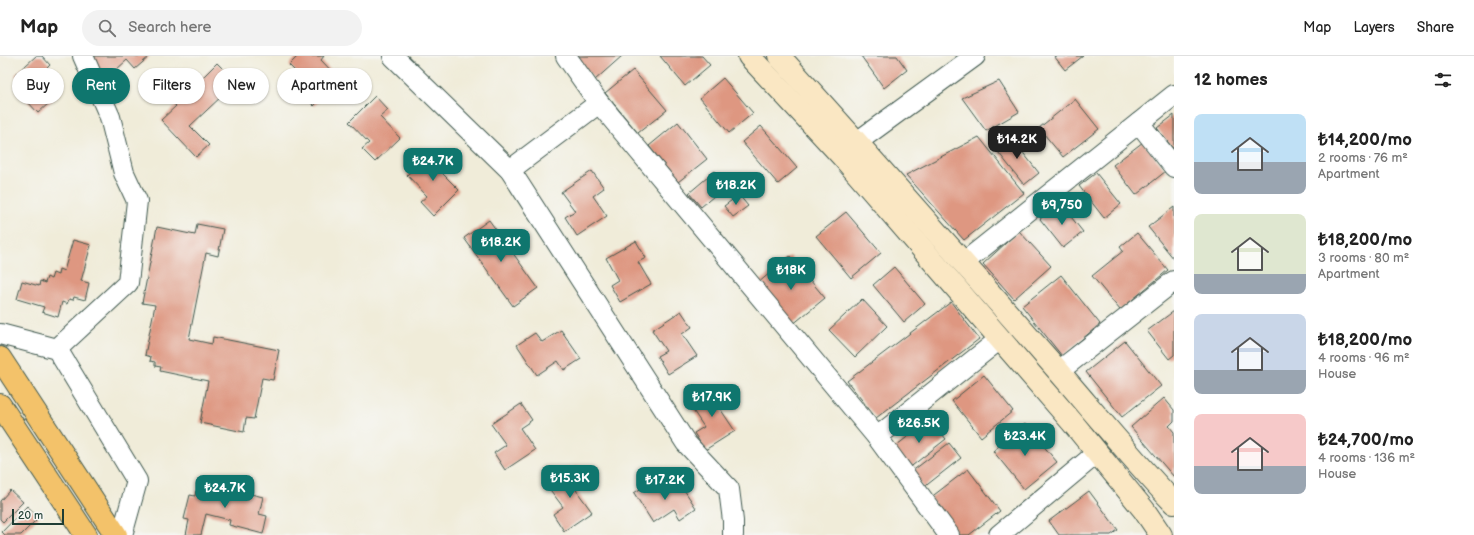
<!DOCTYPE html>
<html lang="en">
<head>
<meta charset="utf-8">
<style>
	:root { --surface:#fff; --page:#f2f2f2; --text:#222; --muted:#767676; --line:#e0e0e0; --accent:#0f766e }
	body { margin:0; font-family:"Balsamiq Sans",sans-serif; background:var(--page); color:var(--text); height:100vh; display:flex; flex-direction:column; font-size:15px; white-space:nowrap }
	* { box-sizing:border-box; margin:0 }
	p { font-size:13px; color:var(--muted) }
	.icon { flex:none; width:22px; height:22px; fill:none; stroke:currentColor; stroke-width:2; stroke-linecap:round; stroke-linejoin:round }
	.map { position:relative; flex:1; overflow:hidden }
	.side { display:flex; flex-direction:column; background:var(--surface); width:300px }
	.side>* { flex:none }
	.top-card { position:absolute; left:12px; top:12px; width:380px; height:36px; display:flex; gap:8px }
	.scale { position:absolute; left:12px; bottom:10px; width:52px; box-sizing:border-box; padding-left:4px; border:2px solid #1f3d34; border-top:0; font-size:11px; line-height:14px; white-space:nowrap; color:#1f3d34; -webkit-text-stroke:3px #f6f6f2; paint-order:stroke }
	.price { position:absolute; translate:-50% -34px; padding:0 9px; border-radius:8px; background:var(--accent); color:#fff; font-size:13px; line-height:26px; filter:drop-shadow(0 1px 2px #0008) }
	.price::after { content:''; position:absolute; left:50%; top:24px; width:12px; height:9px; margin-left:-6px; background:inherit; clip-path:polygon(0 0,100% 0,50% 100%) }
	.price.active { background:#222; color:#fff }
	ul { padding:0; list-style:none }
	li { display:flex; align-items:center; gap:12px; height:100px; padding:0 20px }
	li span { display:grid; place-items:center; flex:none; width:112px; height:80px; border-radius:8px; color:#555 }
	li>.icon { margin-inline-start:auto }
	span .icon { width:48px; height:48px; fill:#fffc; stroke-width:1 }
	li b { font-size:17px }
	h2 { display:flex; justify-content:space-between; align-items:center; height:48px; padding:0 20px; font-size:17px }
	.tag { padding:0 14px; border-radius:18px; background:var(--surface); box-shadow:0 1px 3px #0004; font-size:14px; line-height:36px }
	.tag.active { background:var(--accent); color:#fff }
	header { display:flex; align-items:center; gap:24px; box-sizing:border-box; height:56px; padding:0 20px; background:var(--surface); border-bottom:1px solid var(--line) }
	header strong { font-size:19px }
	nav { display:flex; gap:22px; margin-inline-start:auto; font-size:14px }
	.search { width:280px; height:36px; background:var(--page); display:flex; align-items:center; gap:10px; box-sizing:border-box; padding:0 14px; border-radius:22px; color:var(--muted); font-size:15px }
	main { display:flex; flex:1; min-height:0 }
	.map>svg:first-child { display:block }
	.building { fill:#de9781 }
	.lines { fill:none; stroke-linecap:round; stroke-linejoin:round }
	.minor-casing { stroke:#3e574d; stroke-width:22 }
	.secondary-casing { stroke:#3e574d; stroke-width:24 }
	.primary-casing { stroke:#3e574d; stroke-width:24 }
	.minor { stroke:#fff; stroke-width:20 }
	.secondary { stroke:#fae7c3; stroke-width:22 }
	.primary { stroke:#f3c26a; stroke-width:22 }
</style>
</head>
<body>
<header>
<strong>Map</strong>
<div class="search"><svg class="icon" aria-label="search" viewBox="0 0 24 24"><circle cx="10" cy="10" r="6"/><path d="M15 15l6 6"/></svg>Search here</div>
<nav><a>Map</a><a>Layers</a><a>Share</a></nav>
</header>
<main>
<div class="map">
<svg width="1174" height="479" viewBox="0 0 1174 479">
	<rect width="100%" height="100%" fill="#f6f6f2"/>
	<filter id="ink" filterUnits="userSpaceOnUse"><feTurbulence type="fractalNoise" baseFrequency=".025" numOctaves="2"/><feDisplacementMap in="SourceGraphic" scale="8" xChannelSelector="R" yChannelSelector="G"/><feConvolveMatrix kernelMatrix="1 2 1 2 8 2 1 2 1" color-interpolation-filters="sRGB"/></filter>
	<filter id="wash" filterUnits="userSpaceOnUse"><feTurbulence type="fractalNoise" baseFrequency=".012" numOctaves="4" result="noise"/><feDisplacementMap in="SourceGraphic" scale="16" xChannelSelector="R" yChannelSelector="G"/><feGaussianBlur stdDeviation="0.9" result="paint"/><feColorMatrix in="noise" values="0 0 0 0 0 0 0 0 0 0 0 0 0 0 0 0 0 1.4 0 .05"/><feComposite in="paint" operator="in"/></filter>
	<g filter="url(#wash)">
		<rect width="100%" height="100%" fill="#f0ecd9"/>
		<g id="blocks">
			<!-- building -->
			<g class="building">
				<polygon points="36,0 42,0 50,9 43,16 61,36 38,57 27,45 33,39 15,19"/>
				<polygon points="88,0 150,0 135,13 127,4 105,24 86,3"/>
				<polygon points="298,0 324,0 321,4 340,24 314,50 301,37 309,29 289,9"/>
				<polygon points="575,0 622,0 595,24"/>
				<polygon points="660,0 702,0 710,9 685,30"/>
				<polygon points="861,0 897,0 907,14 884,32"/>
				<polygon points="1054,0 1083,0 1065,14"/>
				<polygon points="217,7 239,29 226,42 223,39 190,70 209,89 196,101 161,64 176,50 170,44 198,18 202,22"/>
				<polygon points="633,14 667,54 638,77 605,37"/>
				<polygon points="723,22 753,57 729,77 700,42"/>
				<polygon points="999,25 1019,56 986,75 962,42"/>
				<polygon points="375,40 388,54 380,61 400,82 375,106 362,93 369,87 349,66"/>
				<polygon points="1075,43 1099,73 1063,101 1039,72"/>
				<polygon points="1174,59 1174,94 1157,72"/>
				<polygon points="678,66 707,103 678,126 649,90"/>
				<polygon points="761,70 797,112 778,128 742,86"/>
				<polygon points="1010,80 1039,117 1024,129 995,92"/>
				<polygon points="979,81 1024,137 964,184 906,119"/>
				<polygon points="1143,86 1166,115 1136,139 1113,109"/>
				<polygon points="434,93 447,106 439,114 459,134 433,160 420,146 427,140 407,119"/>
				<polygon points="592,115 604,132 593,140 607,160 577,180 565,161 575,155 561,136"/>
				<polygon points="715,115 727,129 701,151 689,137"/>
				<polygon points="1096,117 1121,148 1104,162 1079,130"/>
				<polygon points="739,139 748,150 733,161 724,150"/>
				<polygon points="1060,147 1083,176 1063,192 1040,163"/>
				<polygon points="1174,151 1174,203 1148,171"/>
				<polygon points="846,156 881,197 851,222 816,180"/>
				<polygon points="489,164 538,232 513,250 464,182"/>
				<polygon points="197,168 223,173 218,200 206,197 189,283 212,288 213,281 279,294 273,324 262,322 254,363 246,362 244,376 200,367 208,325 160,315 161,311 155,310 155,306 150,305 151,301 145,299 155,249 142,247 157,171 195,179"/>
				<polygon points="1019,175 1051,210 1014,243 983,208"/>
				<polygon points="1137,177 1168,214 1120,254 1092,220 1123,195 1120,191"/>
				<polygon points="73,184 91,189 81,225 89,227 85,244 74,241 73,244 69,243 67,248 62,246 58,261 42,256 44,251 17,243 22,225 39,230 40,225 45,227 47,221 51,223 53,217 58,219 59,213 64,215"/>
				<polygon points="636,185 646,202 638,206 651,228 620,246 610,229 618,224 606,202"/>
				<polygon points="790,200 825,242 792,269 758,227"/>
				<polygon points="894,211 925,248 904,266 873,229"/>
				<polygon points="1061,219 1100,268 1062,300 1022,250"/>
				<polygon points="862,243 887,270 855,301 829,274"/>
				<polygon points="951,246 979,283 876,362 847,325"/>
				<polygon points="681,255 692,271 682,278 697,300 668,318 657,300 666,295 652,274"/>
				<polygon points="1174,255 1174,299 1169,303 1147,275"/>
				<polygon points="561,274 581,303 564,314 558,305 537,319 517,289 535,277 542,286"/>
				<polygon points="1125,285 1161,330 1122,361 1086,316"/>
				<polygon points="984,319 1013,355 981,381 952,345"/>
				<polygon points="720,331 731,348 721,354 735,375 705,394 694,377 704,371 690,350"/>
				<polygon points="1164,342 1174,354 1174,365 1169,370 1174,376 1174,421 1131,371"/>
				<polygon points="521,348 532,364 520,372 535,394 505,414 494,397 506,389 491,368"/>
				<polygon points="930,363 946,383 908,413 892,393"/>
				<polygon points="1025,368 1057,406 1024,433 993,395"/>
				<polygon points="949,387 961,402 923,432 911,416"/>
				<polygon points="577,410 588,425 576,434 592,456 564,475 553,458 563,451 548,431"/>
				<polygon points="968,413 1000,455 969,479 958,479 930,442"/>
				<polygon points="677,423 696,452 680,463 674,453 653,467 634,437 652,425 659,435"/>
				<polygon points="207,427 263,441 259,458 267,460 263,478 229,469 230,464 206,458 201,479 186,479 189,464 184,463 190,439 195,440 196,435 201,436 202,431 206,432"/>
				<polygon points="10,434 23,446 3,466 0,463 0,445"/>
				<polygon points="1089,435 1118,474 1111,479 1059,479 1049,465"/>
				<polygon points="27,450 39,461 21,479 5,479 2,476"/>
			</g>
		</g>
	</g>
	<g filter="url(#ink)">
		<use href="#blocks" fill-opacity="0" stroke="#3e574d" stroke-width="1"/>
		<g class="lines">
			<defs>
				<g id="minor">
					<polyline points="393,0 510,114 686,387 729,433 733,465 733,479"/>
					<polyline points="566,0 599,47 877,381 949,479"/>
					<polyline points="1139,67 1174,111"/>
					<polyline points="845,97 857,86 975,0"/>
					<polyline points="510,114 599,47"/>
					<polyline points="963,207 1174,39"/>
					<polyline points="0,278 57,293 137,425 122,479"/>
					<polyline points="57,293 128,227 137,145 124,117 110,61 83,0"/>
					<polyline points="1059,315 1174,225"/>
					<polyline points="877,381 1000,283"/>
					<polyline points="999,479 1097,397"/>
				</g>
				<g id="secondary">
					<polyline points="749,0 842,100 1072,366 1144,454 1161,479"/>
					<path d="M779 0C872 102 963 206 1054 310 1094 356 1132 403 1174 447"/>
				</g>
				<g id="primary">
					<polyline points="0,302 116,479"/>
					<polyline points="0,349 86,479"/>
				</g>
			</defs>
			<!-- minor casing -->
			<use href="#minor" class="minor-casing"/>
			<!-- secondary casing -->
			<use href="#secondary" class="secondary-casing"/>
			<!-- primary casing -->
			<use href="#primary" class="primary-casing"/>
			<!-- minor -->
			<use href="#minor" class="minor"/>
			<!-- secondary -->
			<use href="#secondary" class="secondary"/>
			<!-- primary -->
			<use href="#primary" class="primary"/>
		</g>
	</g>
</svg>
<div class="scale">20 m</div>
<b class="price active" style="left:1017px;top:104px">₺14.2K</b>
<b class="price" style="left:433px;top:126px">₺24.7K</b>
<b class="price" style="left:736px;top:150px">₺18.2K</b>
<b class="price" style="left:1062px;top:170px">₺9,750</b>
<b class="price" style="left:501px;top:207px">₺18.2K</b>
<b class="price" style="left:791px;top:235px">₺18K</b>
<b class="price" style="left:712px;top:362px">₺17.9K</b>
<b class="price" style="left:919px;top:388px">₺26.5K</b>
<b class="price" style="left:1025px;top:401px">₺23.4K</b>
<b class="price" style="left:570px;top:443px">₺15.3K</b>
<b class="price" style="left:665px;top:445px">₺17.2K</b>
<b class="price" style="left:225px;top:453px">₺24.7K</b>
<div class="top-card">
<a class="tag">Buy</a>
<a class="tag active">Rent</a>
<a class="tag">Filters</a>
<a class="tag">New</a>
<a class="tag">Apartment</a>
</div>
</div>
<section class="side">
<h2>12 homes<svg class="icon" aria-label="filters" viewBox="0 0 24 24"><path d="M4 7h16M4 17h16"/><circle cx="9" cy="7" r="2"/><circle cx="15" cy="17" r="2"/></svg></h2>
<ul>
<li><span style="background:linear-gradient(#bfe0f5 60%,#9aa5b1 0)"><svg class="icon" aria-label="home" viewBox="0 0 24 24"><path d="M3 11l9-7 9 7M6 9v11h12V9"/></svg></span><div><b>₺14,200/mo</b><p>2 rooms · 76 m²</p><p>Apartment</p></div></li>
<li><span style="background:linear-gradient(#dfe7d0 75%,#9aa5b1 0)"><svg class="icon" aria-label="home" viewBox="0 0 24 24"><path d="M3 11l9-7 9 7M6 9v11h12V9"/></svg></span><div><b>₺18,200/mo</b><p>3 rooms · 80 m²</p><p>Apartment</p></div></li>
<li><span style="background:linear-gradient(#c9d6e8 70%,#9aa5b1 0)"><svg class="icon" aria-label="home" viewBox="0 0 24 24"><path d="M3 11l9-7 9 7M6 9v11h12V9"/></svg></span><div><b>₺18,200/mo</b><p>4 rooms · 96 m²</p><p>House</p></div></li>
<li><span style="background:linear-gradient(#f6c9c9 65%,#9aa5b1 0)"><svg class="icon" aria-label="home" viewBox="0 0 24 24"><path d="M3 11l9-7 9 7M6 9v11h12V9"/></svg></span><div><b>₺24,700/mo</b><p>4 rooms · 136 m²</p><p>House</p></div></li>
</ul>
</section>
</main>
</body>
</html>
